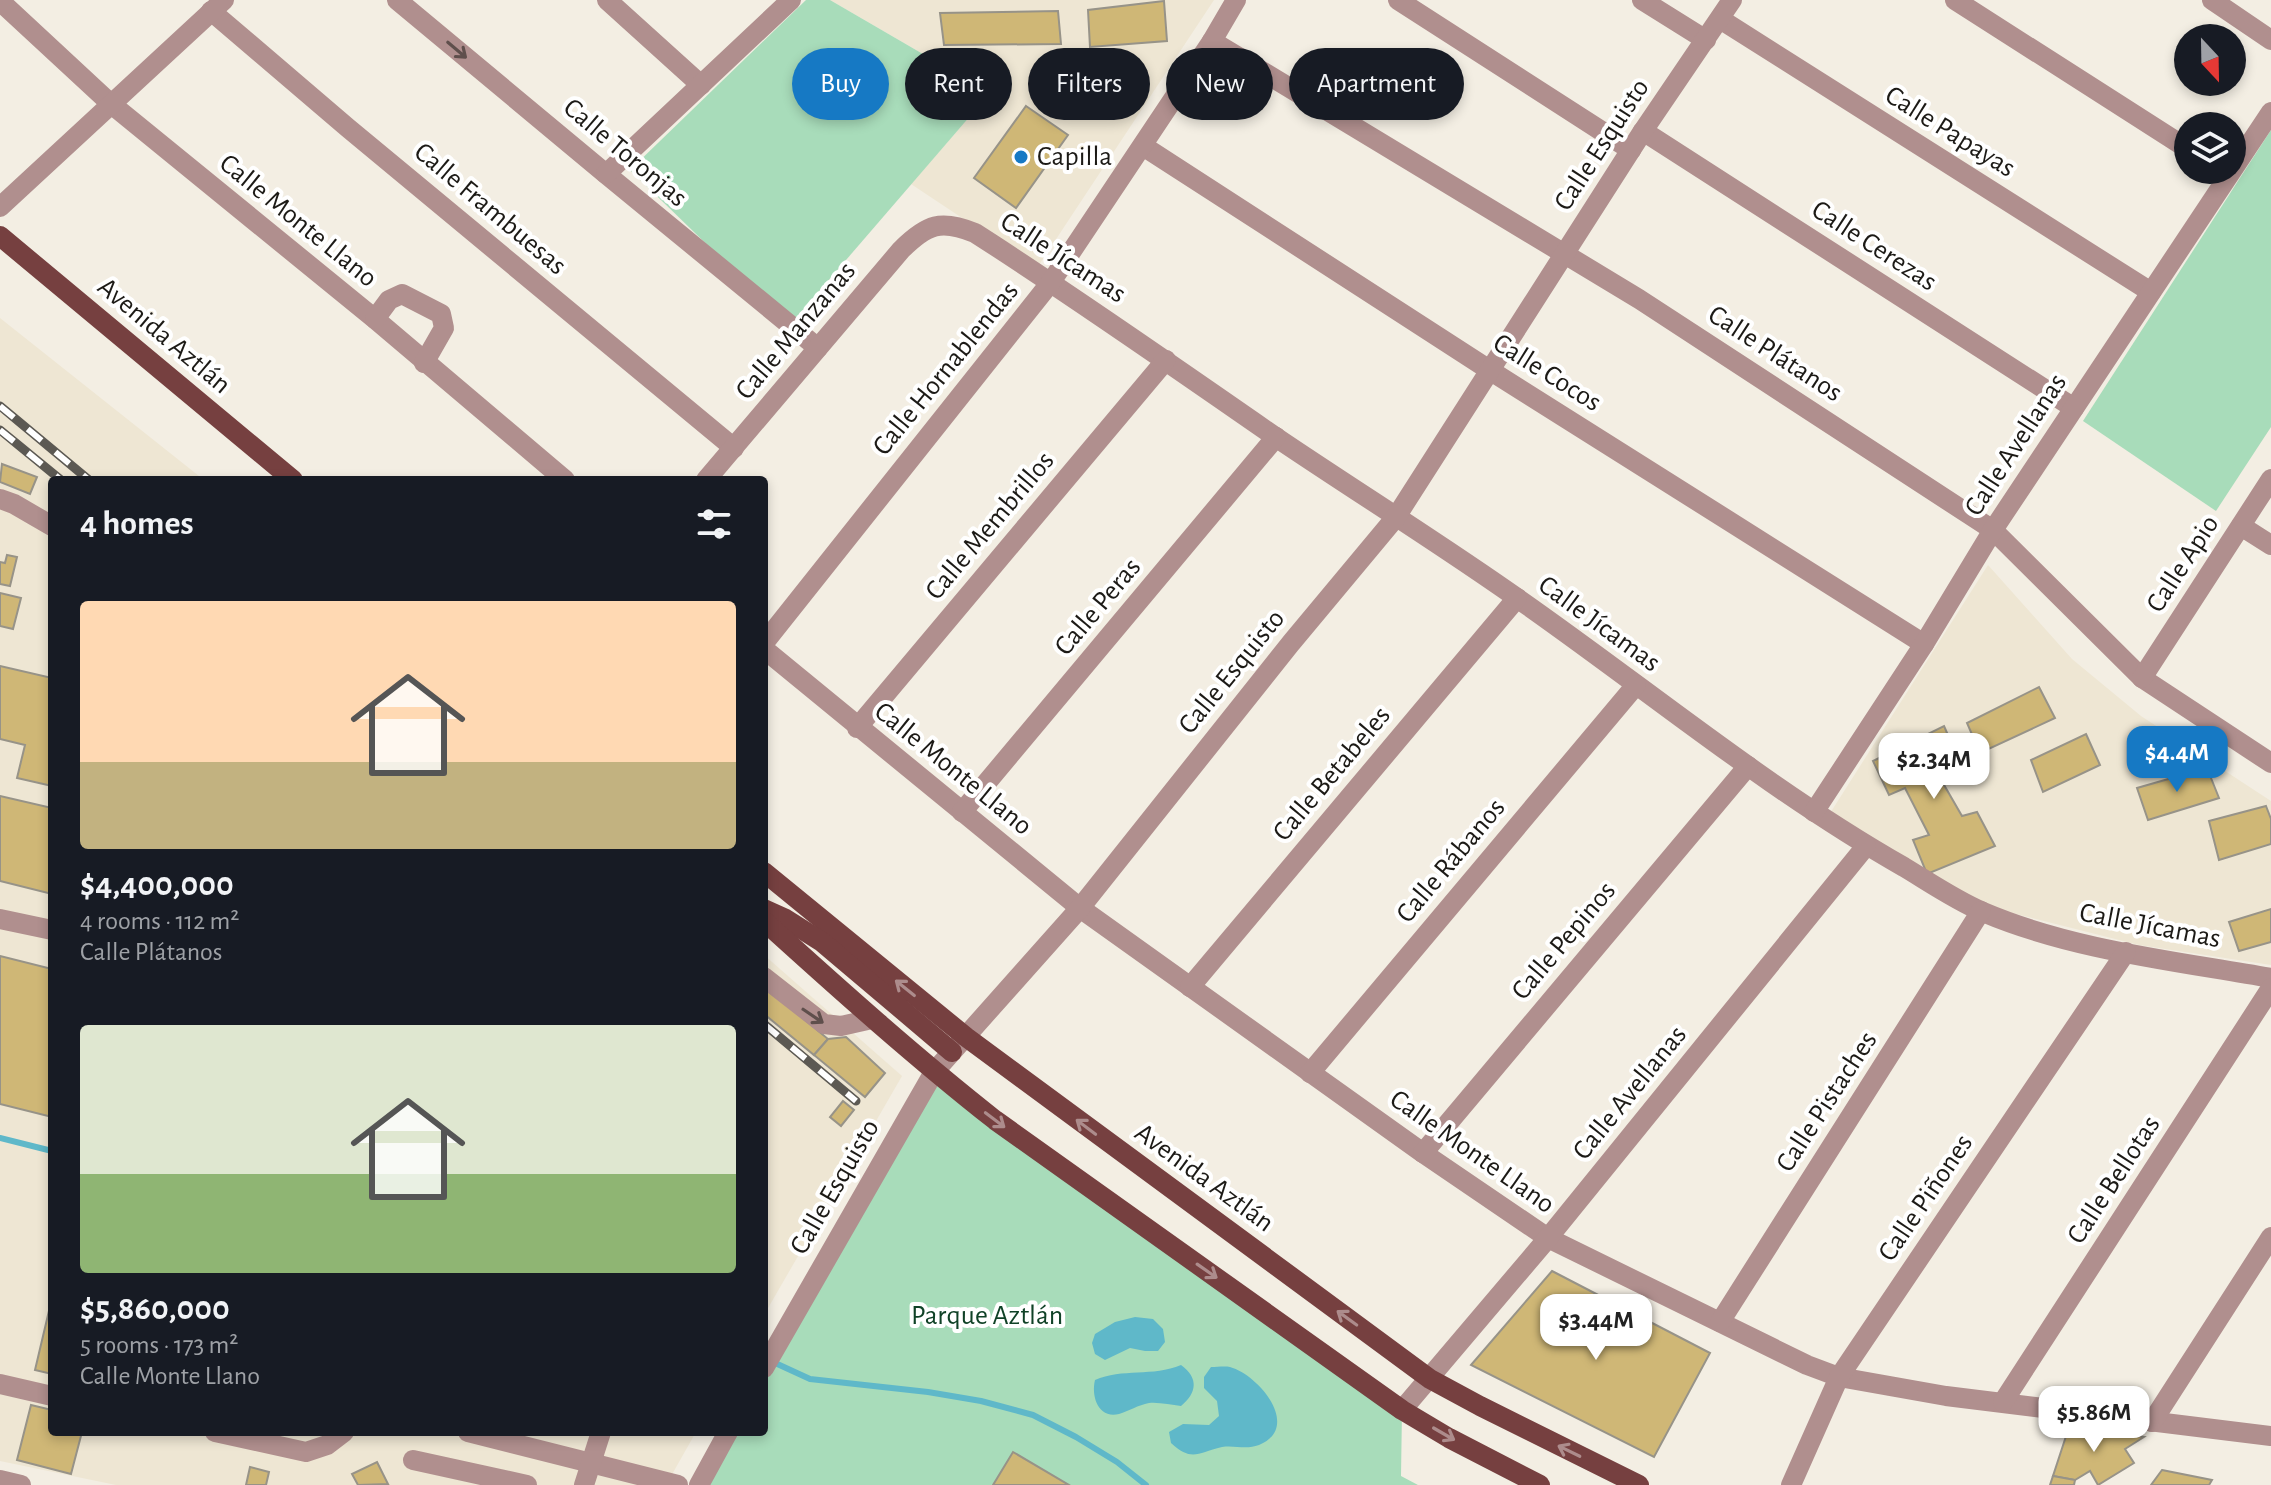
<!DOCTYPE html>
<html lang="en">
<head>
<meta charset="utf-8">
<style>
	:root { --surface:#171b24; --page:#242831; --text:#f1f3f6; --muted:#9ea1a6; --accent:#1679c4 }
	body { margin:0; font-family:"Alegreya Sans",sans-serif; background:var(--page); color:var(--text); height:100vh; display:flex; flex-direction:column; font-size:30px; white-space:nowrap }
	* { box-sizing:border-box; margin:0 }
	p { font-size:26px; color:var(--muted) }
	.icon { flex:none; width:44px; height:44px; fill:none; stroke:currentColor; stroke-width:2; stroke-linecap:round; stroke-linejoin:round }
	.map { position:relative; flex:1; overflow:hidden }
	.details { position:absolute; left:48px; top:476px; width:720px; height:960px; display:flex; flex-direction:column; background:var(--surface); border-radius:8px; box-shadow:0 4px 12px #0003 }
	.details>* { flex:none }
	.banner { position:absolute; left:792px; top:48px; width:760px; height:72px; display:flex; gap:16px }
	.needle { width:52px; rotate:158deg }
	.buttons { position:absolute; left:2174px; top:24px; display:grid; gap:16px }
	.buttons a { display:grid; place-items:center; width:72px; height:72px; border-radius:50%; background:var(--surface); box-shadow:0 4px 12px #0003; font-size:40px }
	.price { position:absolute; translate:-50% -68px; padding:0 18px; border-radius:16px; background:#fff; color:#222; font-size:26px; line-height:52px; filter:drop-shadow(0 2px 4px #0008) }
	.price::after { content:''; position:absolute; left:50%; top:48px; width:24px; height:18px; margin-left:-12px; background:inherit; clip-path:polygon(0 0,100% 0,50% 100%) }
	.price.active { background:var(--accent); color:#fff }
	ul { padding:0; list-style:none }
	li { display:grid; align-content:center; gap:16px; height:424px; padding:0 32px }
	li span { display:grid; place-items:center; height:248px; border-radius:8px; color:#555 }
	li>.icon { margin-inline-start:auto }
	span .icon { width:144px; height:144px; fill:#fffc; stroke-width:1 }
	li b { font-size:34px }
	h2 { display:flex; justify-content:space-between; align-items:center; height:96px; padding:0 32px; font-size:34px }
	.chip { padding:0 28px; border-radius:36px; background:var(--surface); box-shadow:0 4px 12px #0003; font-size:28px; line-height:72px }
	.chip.active { background:var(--accent); color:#fff }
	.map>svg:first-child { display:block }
	.built { fill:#eee6d3 }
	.green { fill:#a8dcba }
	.water { fill:#5fb8c9 }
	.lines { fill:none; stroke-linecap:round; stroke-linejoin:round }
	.stream { stroke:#5fb8c9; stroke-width:6 }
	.building { fill:#cfb776; stroke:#979388; stroke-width:2 }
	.minor { stroke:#b08f8e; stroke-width:20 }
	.major { stroke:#764040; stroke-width:20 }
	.rail-casing { stroke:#5c5953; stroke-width:9 }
	.rail { stroke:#fff; stroke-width:6; stroke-dasharray:18; stroke-linecap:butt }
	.oneway { stroke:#5f4f4c }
	.oneway2 { stroke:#ad8c8c }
	.poi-dot { fill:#1679c4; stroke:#fff; stroke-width:3 }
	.labels { text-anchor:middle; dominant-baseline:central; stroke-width:8; stroke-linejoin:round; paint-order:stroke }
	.street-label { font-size:28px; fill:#1c1a16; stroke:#fff }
	.poi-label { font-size:28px; fill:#1c1a16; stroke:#fff; text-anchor:start }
	.park-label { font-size:28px; fill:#104227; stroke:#fff }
</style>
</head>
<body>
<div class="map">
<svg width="2271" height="1485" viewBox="0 0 2271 1485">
	<rect width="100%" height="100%" fill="#f3eee3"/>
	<!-- built -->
	<g class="built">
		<polygon points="830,0 1214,0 1037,268 911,184 990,93"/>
		<polygon points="0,318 204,480 52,480 52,1432 696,1432 666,1485 116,1485 0,1461"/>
		<polygon points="1988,565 2072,659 2141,716 2271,801 2271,965 2139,945 1984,906 1827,818"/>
		<polygon points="764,955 902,1076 764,1315"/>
	</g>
	<!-- green -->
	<g class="green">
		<polygon points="806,0 830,0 990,93 790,325 630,170"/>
		<polygon points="2271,130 2271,427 2216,511 2083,421"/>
		<polygon points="934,1072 1402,1410 1401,1476 1418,1485 699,1485 729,1432 764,1432 764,1371"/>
	</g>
	<!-- water -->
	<g class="water">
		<polygon points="1135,1317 1153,1319 1163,1329 1165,1342 1158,1351 1145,1351 1130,1348 1105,1360 1095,1354 1092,1343 1095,1334 1115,1322"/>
		<path d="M1181 1365C1199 1378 1197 1393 1181 1406 1171 1405 1159 1402 1149 1403 1138 1405 1129 1411 1119 1414 1098 1419 1091 1396 1095 1380 1122 1368 1153 1377 1181 1365Z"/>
		<path d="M1211 1367C1217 1367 1225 1366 1230 1367 1259 1375 1302 1427 1259 1445 1246 1450 1235 1445 1222 1447 1197 1453 1192 1462 1171 1443L1169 1432 1183 1424 1209 1425 1219 1416 1217 1401 1204 1388V1377Z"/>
	</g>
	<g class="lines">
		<!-- stream -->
		<g class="stream">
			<polyline points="0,1138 52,1151"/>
			<polyline points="773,1362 810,1379 928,1392 981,1401 1033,1415 1076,1437 1117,1462 1146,1485"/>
		</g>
	</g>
	<!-- building -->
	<g class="building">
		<polygon points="1164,1 1167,41 1090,47 1088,10"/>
		<polygon points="1058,11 1061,44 944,45 940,13"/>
		<polygon points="1026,106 1068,135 1016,208 974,178"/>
		<polygon points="2,464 37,477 30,494 0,482"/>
		<polygon points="7,555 17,557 10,586 0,584 0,562 5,563"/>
		<polygon points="0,593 21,598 13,629 0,626"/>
		<polygon points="0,666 52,678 52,786 17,778 25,745 0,739"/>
		<polygon points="2039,687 2055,718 1980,753 1967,723"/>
		<polygon points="1944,726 1958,758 1936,771 1962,816 1977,812 1995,846 1927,874 1913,840 1929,835 1905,788 1889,795 1873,761"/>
		<polygon points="2086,734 2100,765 2043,792 2031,760"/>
		<polygon points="2207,768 2219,798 2148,820 2137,788"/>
		<polygon points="0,796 52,808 52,894 0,881"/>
		<polygon points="2266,806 2271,819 2271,844 2219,860 2209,821"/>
		<polygon points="2271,909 2271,942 2239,951 2229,922"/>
		<polygon points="0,956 52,969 52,1117 0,1104"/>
		<polygon points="764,986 828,1039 814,1055 764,1014"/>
		<polygon points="846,1037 885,1073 865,1097 814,1055 828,1039"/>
		<polygon points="843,1101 854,1110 841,1126 830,1117"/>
		<polygon points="1552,1271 1710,1353 1654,1457 1471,1365"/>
		<polygon points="52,1298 52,1374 35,1370"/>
		<polygon points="31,1405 52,1410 52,1432 82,1432 71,1474 17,1460"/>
		<polygon points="2069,1427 2144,1437 2125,1449 2134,1463 2098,1485 2090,1471 2075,1480 2053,1476"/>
		<polygon points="1013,1452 1069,1485 993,1485"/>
		<polygon points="377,1462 388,1484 358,1485 352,1474"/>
		<polygon points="250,1467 269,1472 266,1485 246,1485"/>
		<polygon points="2162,1470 2212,1480 2209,1485 2151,1485"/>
		<polygon points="2053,1476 2075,1480 2074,1485 2050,1485"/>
	</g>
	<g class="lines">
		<!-- minor -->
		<g class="minor">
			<polyline points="397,0 606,174 818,348"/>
			<polyline points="607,0 701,85"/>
			<polyline points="1398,0 1631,150"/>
			<polyline points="1642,0 1706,40"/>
			<polyline points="1955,0 2188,149"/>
			<polyline points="2212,0 2271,40"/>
			<polyline points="0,1 110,103 375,319 565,480"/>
			<polyline points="211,11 348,128 734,448"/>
			<polyline points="1720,19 2151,292"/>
			<polyline points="1212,41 1639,299 1993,530 2142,678 2271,763"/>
			<polyline points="1643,131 2074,408"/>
			<polyline points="1143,146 1491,371 1924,644"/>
			<polyline points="606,174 791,0"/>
			<polyline points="0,207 224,0"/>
			<polyline points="375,319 389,300 402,294 441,314 444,328 424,363"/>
			<path d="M706 480 901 250C927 224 941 219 975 233 1078 299 1177 369 1277 438 1357 492 1439 543 1517 598 1646 688 1767 789 1904 867 1929 882 1955 900 1983 912 2072 950 2176 961 2271 978"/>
			<polyline points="0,499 14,504 52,526"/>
			<polyline points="2241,526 2271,545"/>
			<polyline points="764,643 1051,282 1212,41 1236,0"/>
			<polyline points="764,649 1080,908 1423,1153 1548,1238 1807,1365 1839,1377 1946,1396 2271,1436"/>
			<polyline points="2142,678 2271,479"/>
			<polyline points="857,728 1166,360"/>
			<polyline points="962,812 1276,437"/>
			<polyline points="1814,812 1924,644 1993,530 2271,112"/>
			<polyline points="0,919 52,930"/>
			<polyline points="764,977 824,1024 841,1026 872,1019"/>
			<polyline points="1190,987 1517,598"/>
			<polyline points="1310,1073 1636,685"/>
			<polyline points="1423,1153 1748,766"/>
			<polyline points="1720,1322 1981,911"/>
			<polyline points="764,1368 934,1072 1080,908 1291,643 1396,517 1643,131 1732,0"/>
			<polyline points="0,1384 52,1396"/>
			<polyline points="2003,1402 2271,988"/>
			<polyline points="1402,1410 1548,1238 1866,846"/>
			<polyline points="2152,1422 2271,1237"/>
			<polyline points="215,1432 306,1452 327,1445 344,1432"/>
			<polyline points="468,1432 678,1485"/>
			<polyline points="413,1460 527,1485"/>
			<polyline points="0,1480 21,1485"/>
			<polyline points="584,1485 601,1432"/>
			<polyline points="699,1485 728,1432"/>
			<polyline points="1791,1485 1839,1377 2126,952"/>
		</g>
		<!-- major -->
		<g class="major">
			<polyline points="0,236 293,480"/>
			<polyline points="764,872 966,1037 1430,1379 1480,1406 1639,1485"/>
			<polyline points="764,909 784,918 822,942 952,1052"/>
			<path d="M764 921C839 989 915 1057 995 1120L1402 1410 1449 1438 1540 1485"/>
		</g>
		<defs>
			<g id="rail">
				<polyline points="0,406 89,480"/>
				<polyline points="0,430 61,480"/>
				<polyline points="764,1024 856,1101"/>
			</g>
		</defs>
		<!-- rail casing -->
		<use href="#rail" class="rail-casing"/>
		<!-- rail -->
		<use href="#rail" class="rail"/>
	</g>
	<!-- one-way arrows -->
	<defs><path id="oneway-shaft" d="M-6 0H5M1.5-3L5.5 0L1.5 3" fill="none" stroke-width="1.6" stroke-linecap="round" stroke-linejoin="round" transform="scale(2)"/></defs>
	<g class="oneway">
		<use href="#oneway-shaft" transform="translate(457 50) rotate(40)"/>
		<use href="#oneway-shaft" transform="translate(813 1016) rotate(34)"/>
	</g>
	<g class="oneway2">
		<use href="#oneway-shaft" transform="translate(905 988) rotate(-141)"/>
		<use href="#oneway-shaft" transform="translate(995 1120) rotate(37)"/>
		<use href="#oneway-shaft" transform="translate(1086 1127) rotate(-143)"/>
		<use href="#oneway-shaft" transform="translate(1207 1271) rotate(35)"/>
		<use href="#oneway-shaft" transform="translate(1347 1318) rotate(-144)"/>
		<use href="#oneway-shaft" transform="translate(1444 1434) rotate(30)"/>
		<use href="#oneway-shaft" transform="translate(1569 1451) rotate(-154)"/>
	</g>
	<!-- markers -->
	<circle class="poi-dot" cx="1021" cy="157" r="8"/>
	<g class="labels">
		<!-- street labels -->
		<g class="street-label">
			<text transform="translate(1950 132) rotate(32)">Calle Papayas</text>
			<text transform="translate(1602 145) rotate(-57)">Calle Esquisto</text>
			<text transform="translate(625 153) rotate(40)">Calle Toronjas</text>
			<text transform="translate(490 209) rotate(40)">Calle Frambuesas</text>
			<text transform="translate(298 221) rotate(39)">Calle Monte Llano</text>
			<text transform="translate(1874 246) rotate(33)">Calle Cerezas</text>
			<text transform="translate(1063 258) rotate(33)">Calle Jícamas</text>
			<text transform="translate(796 331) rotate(-50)">Calle Manzanas</text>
			<text transform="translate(164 336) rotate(40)">Avenida Aztlán</text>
			<text transform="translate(1775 354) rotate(33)">Calle Plátanos</text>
			<text transform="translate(946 369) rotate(-51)">Calle Hornablendas</text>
			<text transform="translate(1547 373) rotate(32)">Calle Cocos</text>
			<text transform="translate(2016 445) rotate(-57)">Calle Avellanas</text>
			<text transform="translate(990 526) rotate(-50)">Calle Membrillos</text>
			<text transform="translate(2183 564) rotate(-57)">Calle Apio</text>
			<text transform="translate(1098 607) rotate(-50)">Calle Peras</text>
			<text transform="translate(1599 624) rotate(36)">Calle Jícamas</text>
			<text transform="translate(1232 672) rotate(-51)">Calle Esquisto</text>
			<text transform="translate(953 769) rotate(39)">Calle Monte Llano</text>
			<text transform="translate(1332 774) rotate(-50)">Calle Betabeles</text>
			<text transform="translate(1451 861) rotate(-50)">Calle Rábanos</text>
			<text transform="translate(2150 926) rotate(11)">Calle Jícamas</text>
			<text transform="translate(1564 941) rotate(-50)">Calle Pepinos</text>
			<text transform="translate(1630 1093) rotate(-51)">Calle Avellanas</text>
			<text transform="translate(1827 1102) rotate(-57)">Calle Pistaches</text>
			<text transform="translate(1472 1152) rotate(35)">Calle Monte Llano</text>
			<text transform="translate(1204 1178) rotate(36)">Avenida Aztlán</text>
			<text transform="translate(2114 1180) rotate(-57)">Calle Bellotas</text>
			<text transform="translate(835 1187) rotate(-60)">Calle Esquisto</text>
			<text transform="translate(1926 1198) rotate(-56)">Calle Piñones</text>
		</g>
		<!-- poi labels -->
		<g class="poi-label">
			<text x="1037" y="157">Capilla</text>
		</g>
		<!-- park labels -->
		<g class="park-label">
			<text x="987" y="1316">Parque Aztlán</text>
		</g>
	</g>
</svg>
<div class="buttons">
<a><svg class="needle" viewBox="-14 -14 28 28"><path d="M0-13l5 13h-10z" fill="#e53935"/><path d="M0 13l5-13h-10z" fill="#9ea1a6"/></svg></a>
<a><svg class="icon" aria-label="layers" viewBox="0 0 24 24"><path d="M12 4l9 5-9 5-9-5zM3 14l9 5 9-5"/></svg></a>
</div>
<b class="price active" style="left:2177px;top:794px">$4.4M</b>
<b class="price" style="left:1934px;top:801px">$2.34M</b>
<b class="price" style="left:1596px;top:1362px">$3.44M</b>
<b class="price" style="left:2094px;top:1454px">$5.86M</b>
<div class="banner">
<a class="chip active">Buy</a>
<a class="chip">Rent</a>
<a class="chip">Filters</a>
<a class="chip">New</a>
<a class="chip">Apartment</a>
</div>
<section class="details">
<h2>4 homes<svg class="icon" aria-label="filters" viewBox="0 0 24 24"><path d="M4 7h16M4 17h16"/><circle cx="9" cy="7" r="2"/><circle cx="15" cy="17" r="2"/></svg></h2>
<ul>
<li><span style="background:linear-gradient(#ffd9b3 65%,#c2b280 0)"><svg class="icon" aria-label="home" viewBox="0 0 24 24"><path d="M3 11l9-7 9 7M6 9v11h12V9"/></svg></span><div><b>$4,400,000</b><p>4 rooms · 112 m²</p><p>Calle Plátanos</p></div></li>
<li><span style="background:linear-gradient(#dfe7d0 60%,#8fb573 0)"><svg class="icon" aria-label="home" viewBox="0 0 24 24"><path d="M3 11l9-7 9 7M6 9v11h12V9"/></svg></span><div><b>$5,860,000</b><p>5 rooms · 173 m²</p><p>Calle Monte Llano</p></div></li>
</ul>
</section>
</div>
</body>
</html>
